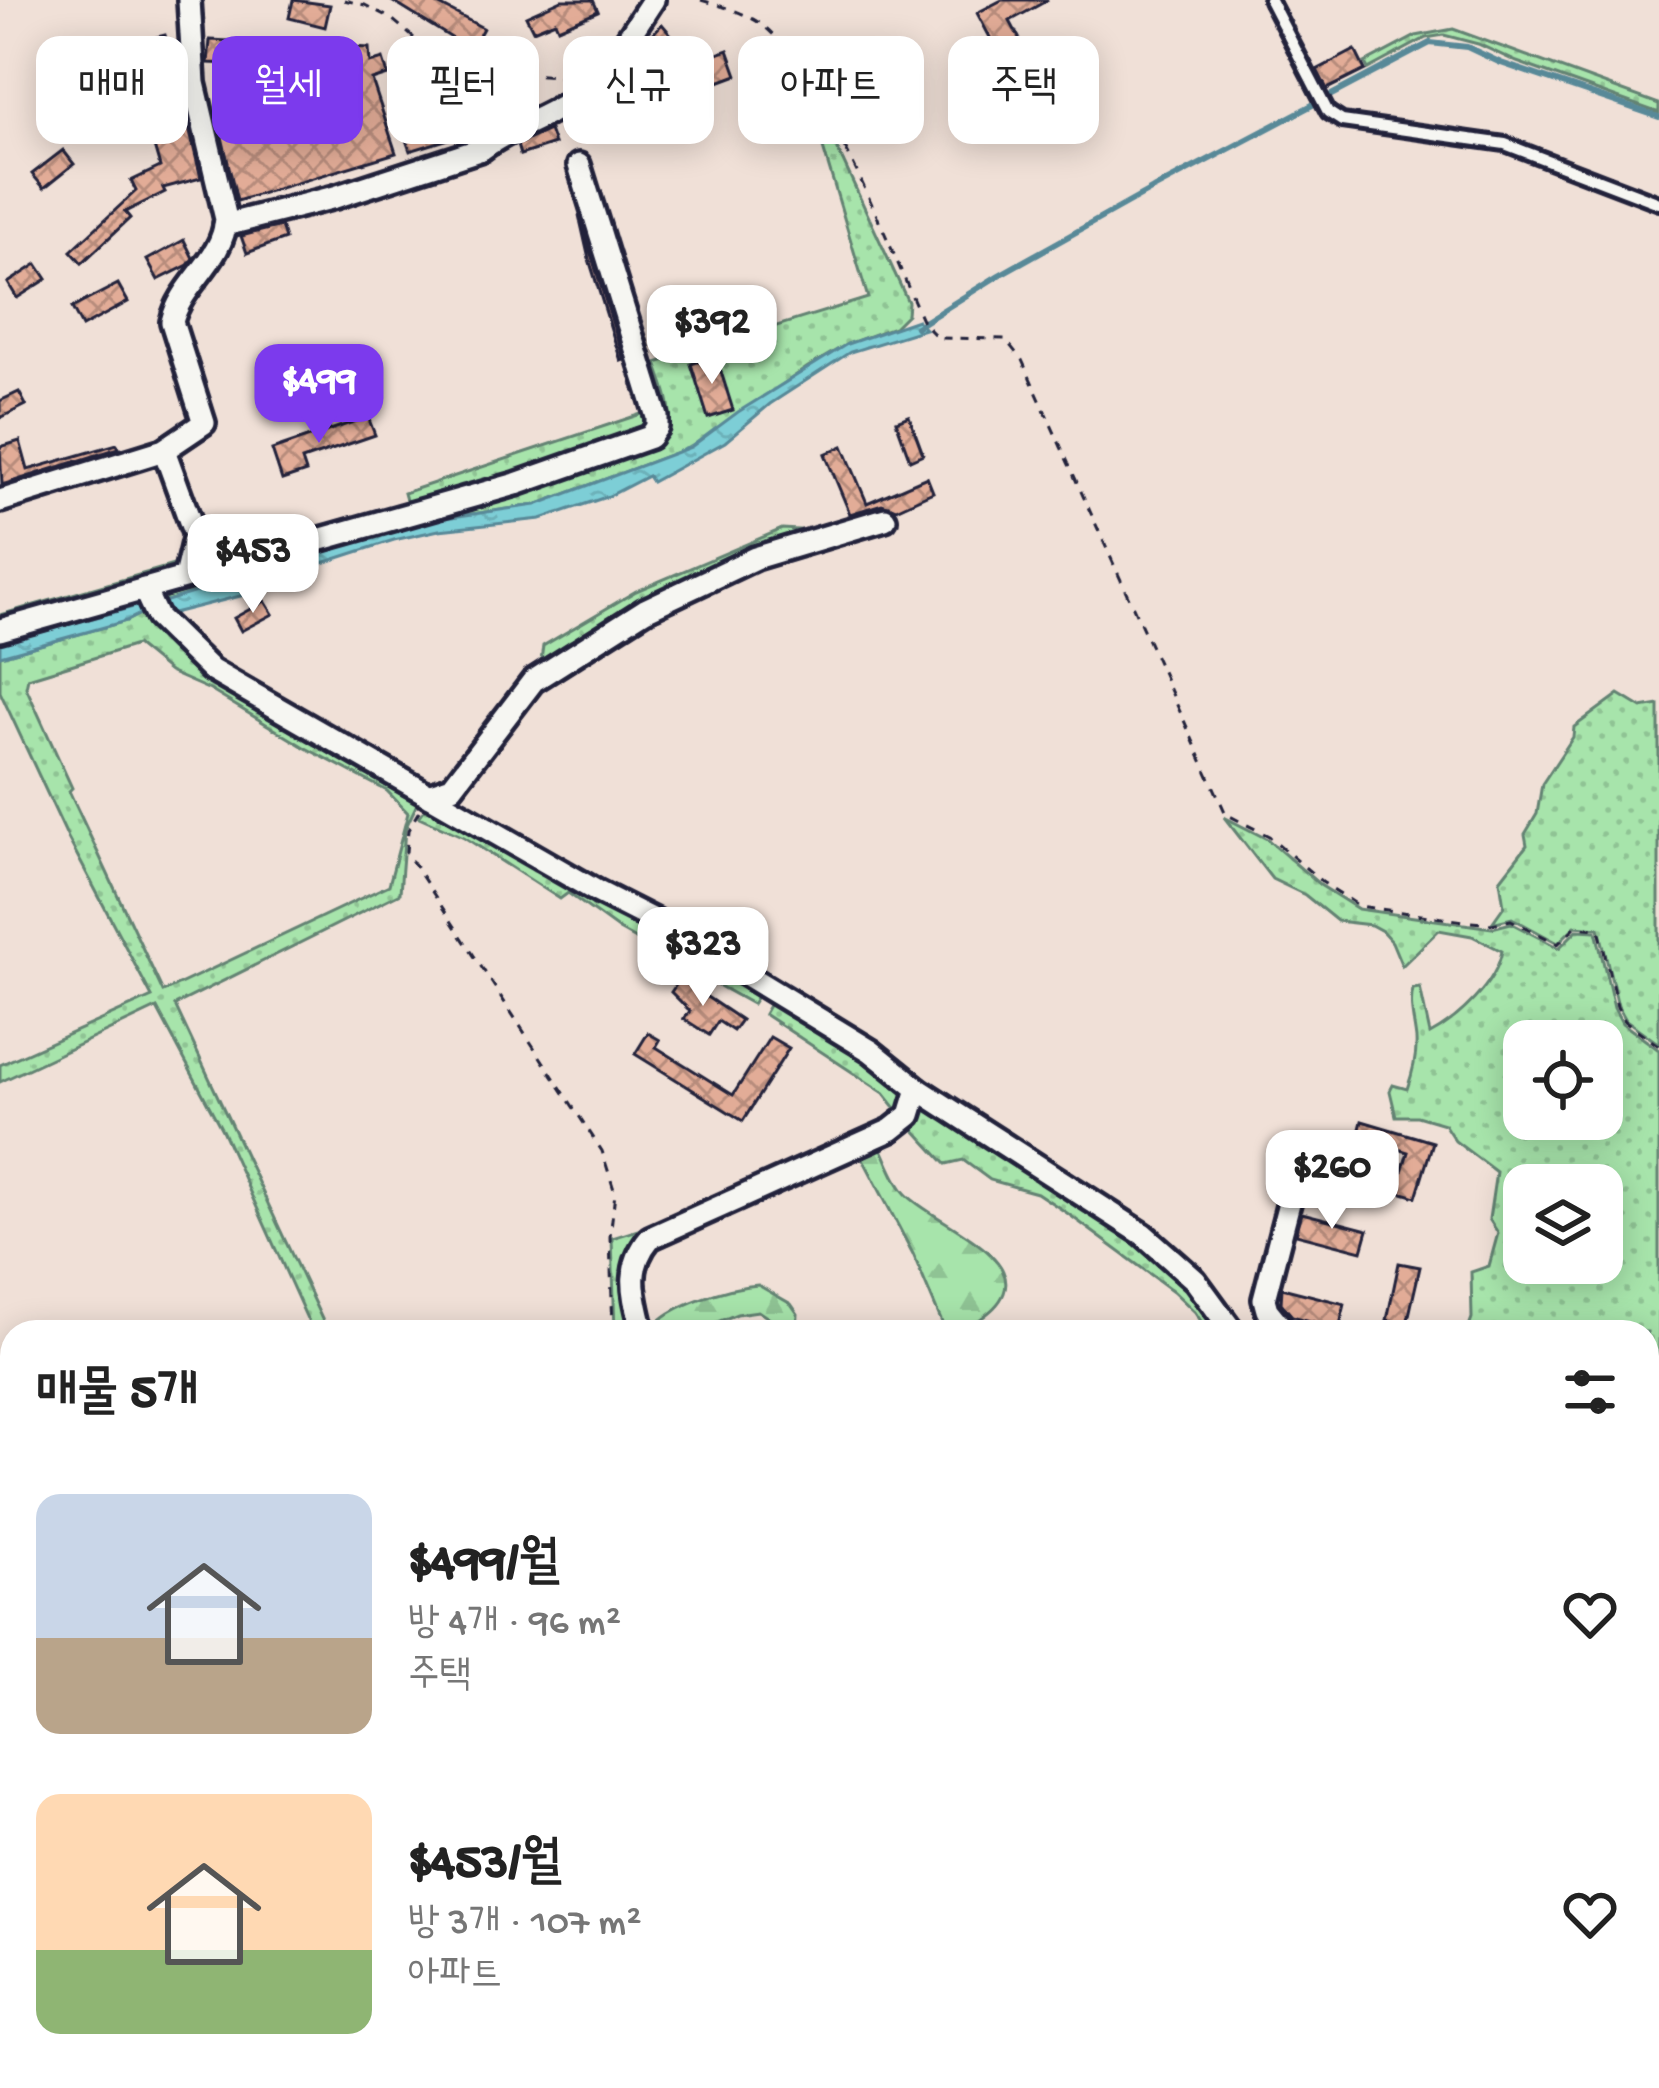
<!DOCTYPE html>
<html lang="ko">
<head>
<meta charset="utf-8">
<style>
	:root { --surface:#fff; --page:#f2f2f2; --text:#222; --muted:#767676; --accent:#7c3aed }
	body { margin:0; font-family:"Gochi Hand","Poor Story",sans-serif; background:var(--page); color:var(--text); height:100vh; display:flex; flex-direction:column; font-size:45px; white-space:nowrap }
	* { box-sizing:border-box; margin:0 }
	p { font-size:39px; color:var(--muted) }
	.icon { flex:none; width:66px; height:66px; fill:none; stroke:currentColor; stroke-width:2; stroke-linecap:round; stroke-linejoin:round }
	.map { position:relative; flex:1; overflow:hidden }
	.details { position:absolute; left:0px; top:1320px; width:1659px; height:768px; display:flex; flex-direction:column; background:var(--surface); border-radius:36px 36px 0 0; box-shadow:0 6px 30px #0003 }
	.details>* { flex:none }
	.top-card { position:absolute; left:36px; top:36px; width:1587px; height:108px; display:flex; gap:24px }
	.tools { position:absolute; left:1503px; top:1020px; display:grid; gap:24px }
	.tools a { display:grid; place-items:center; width:120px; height:120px; border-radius:24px; background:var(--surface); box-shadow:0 6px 30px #0003; font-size:60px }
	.price { position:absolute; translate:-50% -102px; padding:0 27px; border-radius:24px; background:#fff; color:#222; font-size:39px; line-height:78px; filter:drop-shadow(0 3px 6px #0008) }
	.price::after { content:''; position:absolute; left:50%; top:72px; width:36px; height:27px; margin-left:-18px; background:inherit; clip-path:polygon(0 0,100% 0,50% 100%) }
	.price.selected { background:var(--accent); color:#fff }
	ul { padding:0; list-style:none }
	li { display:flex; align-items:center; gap:36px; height:300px; padding:0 36px }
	li span { display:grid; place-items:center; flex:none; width:336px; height:240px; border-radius:24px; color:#555 }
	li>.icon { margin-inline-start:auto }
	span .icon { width:144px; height:144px; fill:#fffc; stroke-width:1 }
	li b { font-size:51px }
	h2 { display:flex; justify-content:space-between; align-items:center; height:144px; padding:0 36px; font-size:51px }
	.chip { padding:0 42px; border-radius:24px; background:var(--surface); box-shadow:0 6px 30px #0003; font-size:42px; line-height:108px }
	.chip.selected { background:var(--accent); color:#fff }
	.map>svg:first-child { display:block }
	.grass { fill:url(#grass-dots); stroke:#648373; stroke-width:3; fill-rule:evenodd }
	.forest { fill:url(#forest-firs); stroke:#648373; stroke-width:3 }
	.water { fill:url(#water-ripples); stroke:#598998; stroke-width:3 }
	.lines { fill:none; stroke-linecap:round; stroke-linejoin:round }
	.stream { stroke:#598998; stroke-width:6 }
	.building { fill:url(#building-cross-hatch); stroke:#22223b; stroke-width:3 }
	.service-casing { stroke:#22223b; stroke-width:20 }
	.minor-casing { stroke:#22223b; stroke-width:30 }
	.path { stroke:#22223b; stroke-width:3; stroke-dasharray:9 9; stroke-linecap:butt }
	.service { stroke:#f6f6f2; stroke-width:10 }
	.minor { stroke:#f6f6f2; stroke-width:21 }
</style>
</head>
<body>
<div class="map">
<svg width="1659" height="2088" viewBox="0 0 1659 2088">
	<defs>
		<pattern id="grass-dots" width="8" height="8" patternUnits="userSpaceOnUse" patternTransform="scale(3)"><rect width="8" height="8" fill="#a7e4ab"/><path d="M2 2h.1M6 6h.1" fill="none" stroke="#8fc394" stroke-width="1.8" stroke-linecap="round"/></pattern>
		<pattern id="forest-firs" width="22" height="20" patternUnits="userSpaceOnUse" patternTransform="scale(3)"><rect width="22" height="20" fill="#a7e4ab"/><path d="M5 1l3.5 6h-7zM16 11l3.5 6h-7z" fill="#8fc394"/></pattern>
		<pattern id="water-ripples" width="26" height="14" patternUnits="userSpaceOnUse" patternTransform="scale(3)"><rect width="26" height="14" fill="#7dced6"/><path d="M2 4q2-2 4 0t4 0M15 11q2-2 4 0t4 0" fill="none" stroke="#6cb1b9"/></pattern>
		<pattern id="building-cross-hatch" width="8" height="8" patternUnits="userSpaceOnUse" patternTransform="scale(3)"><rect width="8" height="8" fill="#e2ac97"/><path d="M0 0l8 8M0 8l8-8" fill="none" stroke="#b78c7c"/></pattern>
	</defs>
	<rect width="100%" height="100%" fill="#f0e0d7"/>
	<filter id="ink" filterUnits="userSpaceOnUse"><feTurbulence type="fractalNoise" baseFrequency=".00833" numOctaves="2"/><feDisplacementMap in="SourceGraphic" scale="24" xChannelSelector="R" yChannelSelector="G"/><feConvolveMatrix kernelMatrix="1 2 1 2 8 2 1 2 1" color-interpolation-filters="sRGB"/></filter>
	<g filter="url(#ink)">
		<!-- grass -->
		<g class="grass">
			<polygon points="1453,29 1659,104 1659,113 1517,62 1478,44 1444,35 1426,38 1368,69 1365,63 1416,36"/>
			<path d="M815 121 838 150 908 302 907 314 894 327 847 344 808 367 691 447 536 505 424 521 154 605 155 595 654 443C683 423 665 390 656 363L868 298Z"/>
			<polygon points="641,414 649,414 646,432 412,506 407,504 404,493"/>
			<polygon points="782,529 814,531 818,538 540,667 543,646 636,591"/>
			<polygon points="177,564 154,578 0,624 0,615"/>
			<path d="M142 613 189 664 218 682 415 794 418 802 405 829 400 893 175 1005 328 1332H313L222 1130 157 1008 0 1082V1065L152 997 68 838 0 692V656L126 621ZM136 645 169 672 210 690 304 747 387 791 408 813 389 885 163 992 69 791 72 788 26 687 28 678Z"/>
			<polygon points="1619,694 1642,708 1659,705 1659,1044 1626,1020 1618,1006 1599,928 1575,926 1558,943 1512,918 1492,923 1504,906 1500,880 1527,845 1525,834 1537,814 1542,784 1573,737 1574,727"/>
			<polygon points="430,802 673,934 760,992 752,1004 619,930 568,893 560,899 464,837 419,817"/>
			<path d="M1224 817 1267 839 1320 885 1358 909 1492 928 1511 923 1559 948 1577 930 1596 931 1614 1008 1622 1023 1659 1050V1492L1647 1494V1332H1467L1472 1318 1471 1272 1489 1266 1498 1233 1489 1219 1496 1172 1455 1141 1444 1124 1417 1116H1396L1390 1091 1393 1085 1407 1089C1412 1075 1417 1055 1416 1039 1414 1021 1409 1007 1413 989L1420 988 1430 1034C1458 1019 1496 984 1502 951L1472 936 1439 930 1402 966 1392 942 1382 931 1371 925 1337 921 1305 895 1272 879ZM1524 1041H1602V1119H1524ZM1524 1185H1602V1263H1524Z"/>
			<polygon points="771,1002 877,1066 907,1092 900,1121 895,1107 884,1093 764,1014"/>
			<polygon points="929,1105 1029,1165 1181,1274 1226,1332 1208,1332 1195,1312 1173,1291 1067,1213 1037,1193 990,1180 963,1160 946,1164 912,1127 923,1107"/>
			<polygon points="1659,1514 1659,1600 1650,1602 1647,1600 1647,1517"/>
			<polygon points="216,2076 335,2076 334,2088 212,2088"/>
			<polygon points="337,2076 559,2076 557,2088 336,2088"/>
			<polygon points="643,2076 966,2076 965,2082 978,2087 643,2088"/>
		</g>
		<!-- forest -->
		<g class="forest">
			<path d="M880 1145C888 1161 894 1181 906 1194 930 1220 1020 1252 1004 1293 997 1311 977 1319 965 1332H946L913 1254 860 1153Z"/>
			<polygon points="667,1221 646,1234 634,1332 615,1332 612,1238"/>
			<path d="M758 1285 791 1304 798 1314 797 1332H789L758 1311 737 1314 693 1332H654L653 1328C669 1305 729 1287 758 1285Z"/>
		</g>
		<!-- water -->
		<g class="water">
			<polygon points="917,320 925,329 850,352 770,404 725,442 652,482 648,476 609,496 541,519 439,530 394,540 295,572 264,590 165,615 154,605 424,521 536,505 691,447 738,412 847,344"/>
			<polygon points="137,606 142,613 126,621 0,656 0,643"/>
		</g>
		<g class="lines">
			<!-- stream -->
			<polyline class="stream" points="916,327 999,275 1153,189 1430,43 1467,47 1501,63 1659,117"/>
		</g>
		<!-- building -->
		<g class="building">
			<polygon points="293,0 330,5 325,27 289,18"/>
			<polygon points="390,0 430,0 483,28 471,50"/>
			<polygon points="562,0 593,0 598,11 558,28 555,21 533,30 526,16"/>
			<polygon points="1002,0 1048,0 1010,21 1061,116 1038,128 977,13"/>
			<polygon points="662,24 674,38 646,62 637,51"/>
			<polygon points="165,35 179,85 148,94 137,59 125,62 121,46"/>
			<polygon points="210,40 369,48 370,63 383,59 388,75 372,80 396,153 237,201 216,111 271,97 280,131 347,111 332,66 233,57 232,64 208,63"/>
			<polygon points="728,50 737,75 694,91 685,66"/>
			<polygon points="1355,50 1365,70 1327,89 1317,70"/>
			<polygon points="426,59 457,73 450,88 419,74"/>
			<polygon points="642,89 648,109 616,119 610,100"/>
			<polygon points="187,120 201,178 163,188 165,192 125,212 130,218 82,263 71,251 136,191 131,181 160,167 149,129"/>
			<polygon points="458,121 462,135 410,151 405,137"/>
			<polygon points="549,130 554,144 520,155 517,145"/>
			<polygon points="63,150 74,164 44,188 32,174"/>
			<polygon points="579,215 624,360 621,361 589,259"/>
			<polygon points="281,226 285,239 247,253 241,236"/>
			<polygon points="184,240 193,258 188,265 158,280 147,260"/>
			<polygon points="37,264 47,279 17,298 8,283"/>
			<polygon points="118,284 128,302 82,327 72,308"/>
			<polygon points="716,356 733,410 708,418 691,364"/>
			<polygon points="19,392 26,405 0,418 0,401"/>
			<polygon points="909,416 923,454 910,460 896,421"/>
			<polygon points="368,417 375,435 302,460 306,472 282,480 272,450"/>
			<polygon points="20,441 28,470 117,444 119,448 2,485 0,447"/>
			<polygon points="843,446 867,503 927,477 933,492 896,509 882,504 850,514 825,454"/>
			<polygon points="265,601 273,614 241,631 234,618"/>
			<polygon points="680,979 741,1020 733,1031 718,1021 709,1035 684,1019 690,1011 671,992"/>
			<polygon points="648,1033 660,1040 656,1047 733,1095 770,1037 789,1048 743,1121 635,1054"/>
			<polygon points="1362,1121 1433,1142 1416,1197 1396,1191 1408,1152 1358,1137"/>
			<polygon points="1302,1213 1368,1230 1362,1251 1296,1234"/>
			<polygon points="1399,1263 1420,1267 1407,1324 1387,1320"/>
			<polygon points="1282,1288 1345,1304 1339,1329 1292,1316 1281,1303"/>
		</g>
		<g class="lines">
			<defs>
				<polyline id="service" points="1270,0 1328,112 1342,121 1505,144 1659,203"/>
				<g id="minor">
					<path d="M225 225 335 197 482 149C508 129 539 121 567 103 604 80 629 36 653 0"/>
					<polyline points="164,450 195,535 185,577"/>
					<path d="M0 501 164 450 204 423 172 322C181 283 223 261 226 219L194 83 189 0"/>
					<polyline points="144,589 157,617 211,670 598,892 671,929 871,1051 918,1089 1143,1234 1195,1280 1233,1332"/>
					<polyline points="0,630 516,484 650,437 657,427 657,417 579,165"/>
					<polyline points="428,795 452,787 533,681 645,610 755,558 885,519"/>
					<path d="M643 1332C635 1297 624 1269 650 1238L891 1130 910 1115 918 1089"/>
					<polyline points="1285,1332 1267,1310 1264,1299 1298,1168"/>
					<polyline points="0,1511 12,1539"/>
				</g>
			</defs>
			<!-- service casing -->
			<use href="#service" class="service-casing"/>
			<!-- minor casing -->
			<use href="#minor" class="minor-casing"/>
			<!-- path -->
			<g class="path">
				<polyline points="344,0 365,5 392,19 437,58 496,71 568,77"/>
				<path d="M701 0C721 6 744 12 761 24 820 67 892 252 924 324L938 338 1005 339 1022 360 1226 814 1269 836 1322 882 1359 906 1471 922 1492 924 1511 920 1558 944 1575 927 1599 929 1617 1007 1625 1021 1659 1046"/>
				<polyline points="419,811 408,830 406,852 602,1151 615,1193 610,1237 613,1332"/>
				<polyline points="12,1658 5,1686 12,1690"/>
				<polyline points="0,1863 12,1862"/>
				<polyline points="1235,2076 1246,2088"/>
				<polyline points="0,2085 4,2088"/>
				<polyline points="124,2088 136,2076"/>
				<polyline points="335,2088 336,2076"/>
			</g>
			<!-- service -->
			<use href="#service" class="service"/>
			<!-- minor -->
			<use href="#minor" class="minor"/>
		</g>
	</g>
</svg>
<div class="tools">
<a><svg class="icon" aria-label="locate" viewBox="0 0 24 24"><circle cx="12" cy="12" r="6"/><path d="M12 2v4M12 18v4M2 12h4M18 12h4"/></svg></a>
<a><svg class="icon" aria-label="layers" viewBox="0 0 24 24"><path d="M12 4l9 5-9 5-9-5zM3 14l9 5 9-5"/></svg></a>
</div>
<b class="price" style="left:712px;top:387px">$392</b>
<b class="price selected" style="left:319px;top:446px">$499</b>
<b class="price" style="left:253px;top:616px">$453</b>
<b class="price" style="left:703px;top:1009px">$323</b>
<b class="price" style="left:1332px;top:1232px">$260</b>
<div class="top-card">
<a class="chip">매매</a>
<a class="chip selected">월세</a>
<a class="chip">필터</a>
<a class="chip">신규</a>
<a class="chip">아파트</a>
<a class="chip">주택</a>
</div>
<section class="details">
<h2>매물 5개<svg class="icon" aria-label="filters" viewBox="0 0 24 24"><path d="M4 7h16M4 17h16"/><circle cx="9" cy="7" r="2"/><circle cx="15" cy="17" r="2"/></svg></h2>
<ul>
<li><span style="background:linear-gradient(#c9d6e8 60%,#b9a48a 0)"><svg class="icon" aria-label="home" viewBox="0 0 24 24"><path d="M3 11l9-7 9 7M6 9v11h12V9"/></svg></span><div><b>$499/월</b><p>방 4개 · 96 m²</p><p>주택</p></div><svg class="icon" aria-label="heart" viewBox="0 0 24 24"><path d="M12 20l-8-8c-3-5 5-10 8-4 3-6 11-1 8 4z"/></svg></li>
<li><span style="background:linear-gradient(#ffd9b3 65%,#8fb573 0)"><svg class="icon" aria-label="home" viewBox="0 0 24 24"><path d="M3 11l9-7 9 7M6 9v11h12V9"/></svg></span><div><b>$453/월</b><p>방 3개 · 107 m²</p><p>아파트</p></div><svg class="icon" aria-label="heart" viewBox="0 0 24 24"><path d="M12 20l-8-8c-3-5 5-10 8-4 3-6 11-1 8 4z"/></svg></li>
</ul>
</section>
</div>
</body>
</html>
